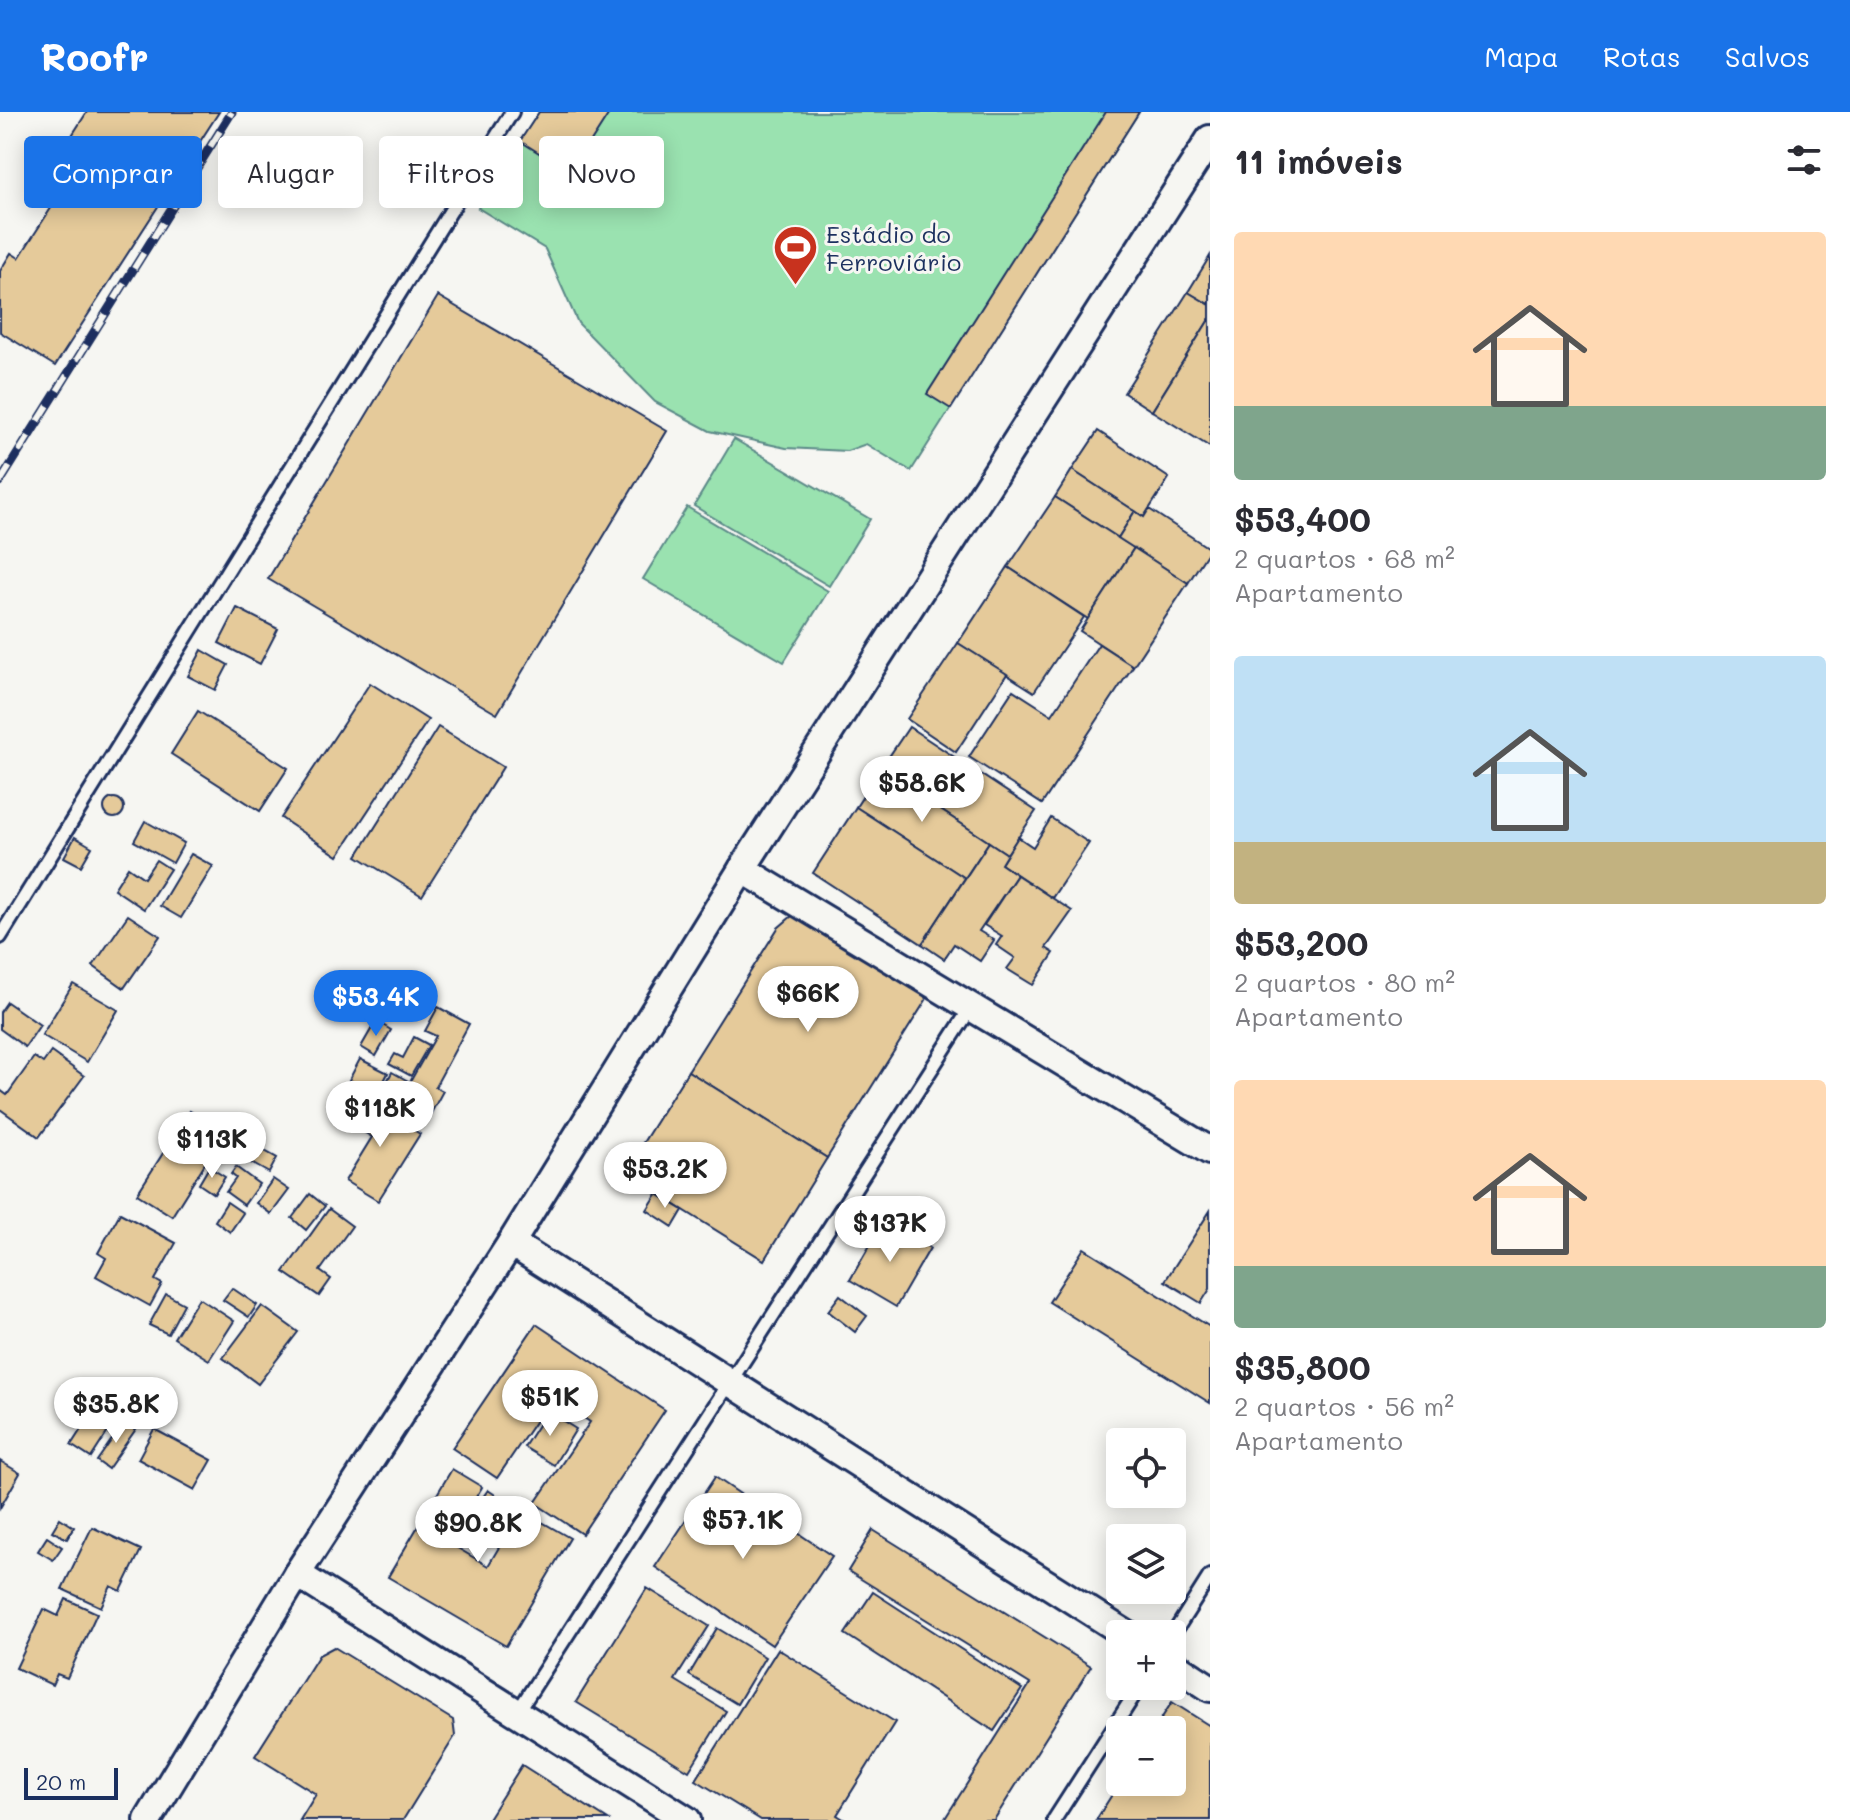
<!DOCTYPE html>
<html lang="pt">
<head>
<meta charset="utf-8">
<style>
	:root { --surface:#fff; --page:#f2f2f3; --text:#2b2b33; --muted:#7c7c81; --accent:#1a73e8 }
	body { margin:0; font-family:Mali,sans-serif; background:var(--page); color:var(--text); height:100vh; display:flex; flex-direction:column; font-size:30px; white-space:nowrap }
	* { box-sizing:border-box; margin:0 }
	p { font-size:26px; color:var(--muted) }
	.icon { flex:none; width:44px; height:44px; fill:none; stroke:currentColor; stroke-width:2; stroke-linecap:round; stroke-linejoin:round }
	.map { position:relative; flex:1; overflow:hidden }
	.sheet { display:flex; flex-direction:column; background:var(--surface); width:640px }
	.sheet>* { flex:none }
	.guide { position:absolute; left:24px; top:24px; width:760px; height:72px; display:flex; gap:16px }
	.controls { position:absolute; left:1106px; top:1316px; display:grid; gap:16px }
	.controls a { display:grid; place-items:center; width:80px; height:80px; border-radius:8px; background:var(--surface); box-shadow:0 4px 20px #0003; font-size:40px }
	.scale { position:absolute; left:24px; bottom:20px; width:94px; box-sizing:border-box; padding-left:8px; border:4px solid #1b2f5e; border-top:0; font-size:22px; line-height:28px; white-space:nowrap; color:#1b2f5e; -webkit-text-stroke:6px #f6f6f2; paint-order:stroke }
	.price { position:absolute; translate:-50% -68px; padding:0 18px; border-radius:28px; background:#fff; color:#222; font-size:26px; line-height:52px; filter:drop-shadow(0 2px 4px #0008) }
	.price::after { content:''; position:absolute; left:50%; top:48px; width:24px; height:18px; margin-left:-12px; background:inherit; clip-path:polygon(0 0,100% 0,50% 100%) }
	.price.on { background:var(--accent); color:#fff }
	ul { padding:0; list-style:none }
	li { display:grid; align-content:center; gap:16px; height:424px; padding:0 24px }
	li span { display:grid; place-items:center; height:248px; border-radius:8px; color:#555 }
	li>.icon { margin-inline-start:auto }
	span .icon { width:144px; height:144px; fill:#fffc; stroke-width:1 }
	li b { font-size:34px }
	h2 { display:flex; justify-content:space-between; align-items:center; height:96px; padding:0 24px; font-size:34px }
	.tag { padding:0 28px; border-radius:8px; background:var(--surface); box-shadow:0 4px 20px #0003; font-size:28px; line-height:72px }
	.tag.on { background:var(--accent); color:#fff }
	header { display:flex; align-items:center; gap:48px; box-sizing:border-box; height:112px; padding:0 40px; background:var(--accent); color:#fff }
	header strong { font-size:38px }
	nav { display:flex; gap:44px; margin-inline-start:auto; font-size:28px }
	main { display:flex; flex:1; min-height:0 }
	.map>svg:first-child { display:block }
	.green { fill:#9ae2b0; stroke:#5a8887; stroke-width:2 }
	.building { fill:#e5ca9a; stroke:#1b2f5e; stroke-width:2 }
	.lines { fill:none; stroke-linecap:round; stroke-linejoin:round }
	.service-casing { stroke:#1b2f5e; stroke-width:18 }
	.minor-casing { stroke:#1b2f5e; stroke-width:32 }
	.service { stroke:#f6f6f2; stroke-width:12 }
	.minor { stroke:#f6f6f2; stroke-width:26 }
	.rail-casing { stroke:#1b2f5e; stroke-width:9 }
	.rail { stroke:#f6f6f2; stroke-width:6; stroke-dasharray:18; stroke-linecap:butt }
	.labels { text-anchor:middle; dominant-baseline:central; stroke-width:6; stroke-linejoin:round; paint-order:stroke }
	.poi-label { font-size:24px; fill:#1b2f5e; stroke:#f6f6f2; text-anchor:start }
</style>
</head>
<body>
<header>
<strong>Roofr</strong>
<nav><a>Mapa</a><a>Rotas</a><a>Salvos</a></nav>
</header>
<main>
<div class="map">
<svg width="1210" height="1708" viewBox="0 0 1210 1708">
	<rect width="100%" height="100%" fill="#f6f6f2"/>
	<filter id="ink" filterUnits="userSpaceOnUse"><feTurbulence type="fractalNoise" baseFrequency=".0125" numOctaves="2"/><feDisplacementMap in="SourceGraphic" scale="16" xChannelSelector="R" yChannelSelector="G"/><feConvolveMatrix kernelMatrix="1 2 1 2 8 2 1 2 1" color-interpolation-filters="sRGB"/></filter>
	<g filter="url(#ink)">
		<!-- green -->
		<g class="green">
			<polygon points="539,0 1139,0 911,359 866,332 847,339 786,336 710,319 655,290 578,211 545,137 478,96"/>
			<polygon points="734,327 870,407 829,474 694,394"/>
			<polygon points="687,395 828,479 784,550 643,467"/>
		</g>
		<!-- building -->
		<g class="building">
			<polygon points="87,0 219,0 55,254 0,220 0,159 11,141 19,146 53,93 35,81"/>
			<polygon points="539,0 610,0 571,61 520,29"/>
			<polygon points="1106,0 1139,0 951,297 927,282"/>
			<polygon points="1210,144 1210,193 1188,180"/>
			<polygon points="1188,180 1210,193 1210,206 1152,299 1124,281"/>
			<polygon points="438,184 667,319 497,602 268,467"/>
			<polygon points="1210,206 1210,335 1152,299"/>
			<polygon points="1098,319 1169,366 1144,405 1072,358"/>
			<polygon points="1072,358 1135,399 1118,426 1055,385"/>
			<polygon points="1055,385 1134,436 1088,507 1008,455"/>
			<polygon points="1149,397 1210,437 1188,471 1118,426 1135,399 1144,405"/>
			<polygon points="1134,436 1188,471 1133,554 1080,519"/>
			<polygon points="1008,455 1084,505 1034,580 958,531"/>
			<polygon points="237,496 278,517 260,552 219,531"/>
			<polygon points="958,531 1007,562 956,640 907,607"/>
			<polygon points="1099,532 1133,554 1042,692 969,645 1013,578 1052,603"/>
			<polygon points="202,538 228,553 215,578 188,564"/>
			<polygon points="370,571 428,608 338,744 281,706"/>
			<polygon points="198,599 288,656 260,699 171,642"/>
			<polygon points="438,615 503,655 422,784 357,744"/>
			<polygon points="909,615 1036,699 1007,742 880,658"/>
			<polygon points="880,658 989,730 965,766 856,695"/>
			<circle cx="114" cy="696" r="10"/>
			<polygon points="856,695 965,766 922,832 813,761"/>
			<polygon points="1051,706 1089,731 1052,786 1001,752 1018,725 1033,735"/>
			<polygon points="145,709 184,731 173,751 134,729"/>
			<polygon points="75,725 92,735 81,754 64,745"/>
			<polygon points="989,730 1007,742 1001,752 1017,763 979,819 994,828 980,849 954,832 944,847 922,832"/>
			<polygon points="191,742 213,754 181,806 160,794"/>
			<polygon points="156,748 170,757 144,797 114,777 128,755 144,766"/>
			<polygon points="1017,763 1072,799 1046,836 1054,841 1033,873 1007,857 1015,846 996,833 1002,824 984,813"/>
			<polygon points="128,803 160,824 124,876 93,854"/>
			<polygon points="793,803 802,804 924,881 926,888 827,1046 688,959 778,816"/>
			<polygon points="73,872 118,898 87,950 42,923"/>
			<polygon points="7,890 40,913 25,935 0,917 0,900"/>
			<polygon points="438,895 469,912 435,975 443,979 429,1005 382,979 392,960 410,970 436,924 425,919"/>
			<polygon points="376,909 391,918 376,944 361,935"/>
			<polygon points="414,925 429,933 411,964 389,952 395,942 403,946"/>
			<polygon points="51,940 84,964 39,1025 0,997 0,978 7,983 34,945 43,951"/>
			<polygon points="360,947 388,961 378,981 349,968"/>
			<polygon points="688,959 827,1046 764,1148 624,1061"/>
			<polygon points="364,987 420,1022 378,1089 345,1069 372,1025 349,1011"/>
			<polygon points="190,999 224,1021 172,1104 137,1082"/>
			<polygon points="254,1033 277,1046 269,1061 246,1048"/>
			<polygon points="209,1055 225,1065 214,1082 199,1072"/>
			<polygon points="236,1055 259,1072 244,1093 226,1080 236,1066 231,1062"/>
			<polygon points="273,1067 289,1078 271,1102 256,1091"/>
			<polygon points="310,1082 325,1094 306,1118 292,1106"/>
			<polygon points="657,1082 683,1098 673,1115 647,1098"/>
			<polygon points="227,1090 243,1101 230,1120 215,1109"/>
			<polygon points="329,1097 352,1114 320,1159 331,1167 319,1184 284,1160"/>
			<polygon points="1210,1099 1210,1177 1201,1191 1165,1169"/>
			<polygon points="120,1101 176,1131 155,1168 162,1172 150,1194 96,1164 106,1146 98,1141"/>
			<polygon points="884,1109 930,1136 896,1195 850,1168"/>
			<polygon points="1084,1136 1210,1215 1210,1291 1049,1190"/>
			<polygon points="232,1176 257,1193 249,1205 223,1188"/>
			<polygon points="166,1182 184,1192 168,1222 149,1213"/>
			<polygon points="840,1183 867,1204 855,1220 828,1199"/>
			<polygon points="199,1186 234,1209 209,1248 174,1226"/>
			<polygon points="262,1194 298,1220 258,1272 223,1246"/>
			<polygon points="536,1212 665,1298 582,1422 535,1391 590,1310 552,1285 497,1366 452,1336"/>
			<polygon points="547,1299 576,1317 554,1353 524,1335"/>
			<polygon points="91,1302 111,1315 91,1346 71,1333"/>
			<polygon points="124,1310 136,1317 108,1357 97,1349"/>
			<polygon points="154,1317 212,1348 195,1378 138,1347"/>
			<polygon points="0,1349 20,1361 0,1396"/>
			<polygon points="452,1357 482,1375 449,1431 488,1454 521,1398 570,1426 506,1534 388,1465"/>
			<polygon points="715,1365 832,1444 772,1533 655,1455"/>
			<polygon points="488,1378 513,1395 481,1441 456,1424"/>
			<polygon points="60,1406 74,1415 67,1427 52,1419"/>
			<polygon points="92,1415 141,1438 121,1479 111,1474 101,1495 62,1477"/>
			<polygon points="873,1418 1091,1554 994,1708 944,1708 1030,1572 848,1459"/>
			<polygon points="47,1425 62,1435 53,1448 38,1439"/>
			<polygon points="647,1476 709,1514 675,1568 726,1599 689,1659 576,1590"/>
			<polygon points="873,1480 1022,1577 994,1619 845,1522"/>
			<polygon points="66,1487 97,1501 67,1566 57,1562 52,1573 16,1556 44,1497 58,1504"/>
			<polygon points="717,1516 765,1545 737,1592 689,1563"/>
			<polygon points="334,1535 453,1608 455,1624 403,1708 300,1708 316,1682 255,1644 319,1543"/>
			<polygon points="778,1537 895,1610 837,1703 845,1708 761,1708 696,1668"/>
			<polygon points="1172,1590 1210,1614 1210,1708 1096,1708 1120,1670 1172,1670 1172,1618 1154,1618"/>
			<polygon points="522,1653 608,1708 487,1708"/>
		</g>
		<g class="lines">
			<defs>
				<g id="service">
					<polyline points="0,825 512,0"/>
					<polyline points="1172,1524 1210,1464"/>
					<polyline points="517,1601 970,897"/>
					<polyline points="1054,1708 1140,1574"/>
				</g>
				<g id="minor">
					<polyline points="742,757 1210,1039"/>
					<polyline points="511,1131 1126,1522"/>
					<polyline points="297,1462 687,1708"/>
					<polyline points="1172,1551 1210,1576"/>
					<polyline points="148,1708 297,1462 511,1131 742,757 1210,27"/>
				</g>
			</defs>
			<!-- service casing -->
			<use href="#service" class="service-casing"/>
			<!-- minor casing -->
			<use href="#minor" class="minor-casing"/>
			<!-- service -->
			<use href="#service" class="service"/>
			<!-- minor -->
			<use href="#minor" class="minor"/>
			<defs>
				<polyline id="rail" points="0,370 232,0"/>
			</defs>
			<!-- rail casing -->
			<use href="#rail" class="rail-casing"/>
			<!-- rail -->
			<use href="#rail" class="rail"/>
		</g>
	</g>
	<!-- icons -->
	<defs>
		<symbol id="stadium-pin" viewBox="-11 -11 22 30"><path d="M0 17L-7.5 6A9.5 9.5 0 1 1 7.5 6Z" fill="#c8321e" stroke="#f6f6f2"/><path d="M0-5a6.5 5 0 1 0 0 10a6.5 5 0 1 0 0-10ZM-3.5-1.8h7v3.6h-7Z" fill="#fff"/></symbol>
	</defs>
	<g fill-rule="evenodd">
		<use href="#stadium-pin" x="770" y="110" width="51" height="69"/>
	</g>
	<g class="labels">
		<!-- poi labels -->
		<g class="poi-label">
			<text x="826" y="121">Estádio do<tspan x="826" dy="28">Ferroviário</tspan></text>
		</g>
	</g>
</svg>
<div class="controls">
<a><svg class="icon" aria-label="locate" viewBox="0 0 24 24"><circle cx="12" cy="12" r="6"/><path d="M12 2v4M12 18v4M2 12h4M18 12h4"/></svg></a>
<a><svg class="icon" aria-label="layers" viewBox="0 0 24 24"><path d="M12 4l9 5-9 5-9-5zM3 14l9 5 9-5"/></svg></a>
<a>+</a>
<a>−</a>
</div>
<div class="scale">20 m</div>
<b class="price" style="left:922px;top:712px">$58.6K</b>
<b class="price" style="left:808px;top:922px">$66K</b>
<b class="price on" style="left:376px;top:926px">$53.4K</b>
<b class="price" style="left:380px;top:1037px">$118K</b>
<b class="price" style="left:212px;top:1068px">$113K</b>
<b class="price" style="left:665px;top:1098px">$53.2K</b>
<b class="price" style="left:890px;top:1152px">$137K</b>
<b class="price" style="left:550px;top:1326px">$51K</b>
<b class="price" style="left:116px;top:1333px">$35.8K</b>
<b class="price" style="left:743px;top:1449px">$57.1K</b>
<b class="price" style="left:478px;top:1452px">$90.8K</b>
<div class="guide">
<a class="tag on">Comprar</a>
<a class="tag">Alugar</a>
<a class="tag">Filtros</a>
<a class="tag">Novo</a>
</div>
</div>
<section class="sheet">
<h2>11 imóveis<svg class="icon" aria-label="filters" viewBox="0 0 24 24"><path d="M4 7h16M4 17h16"/><circle cx="9" cy="7" r="2"/><circle cx="15" cy="17" r="2"/></svg></h2>
<ul>
<li><span style="background:linear-gradient(#ffd9b3 70%,#7fa58c 0)"><svg class="icon" aria-label="home" viewBox="0 0 24 24"><path d="M3 11l9-7 9 7M6 9v11h12V9"/></svg></span><div><b>$53,400</b><p>2 quartos · 68 m²</p><p>Apartamento</p></div></li>
<li><span style="background:linear-gradient(#bfe0f5 75%,#c2b280 0)"><svg class="icon" aria-label="home" viewBox="0 0 24 24"><path d="M3 11l9-7 9 7M6 9v11h12V9"/></svg></span><div><b>$53,200</b><p>2 quartos · 80 m²</p><p>Apartamento</p></div></li>
<li><span style="background:linear-gradient(#ffd9b3 75%,#7fa58c 0)"><svg class="icon" aria-label="home" viewBox="0 0 24 24"><path d="M3 11l9-7 9 7M6 9v11h12V9"/></svg></span><div><b>$35,800</b><p>2 quartos · 56 m²</p><p>Apartamento</p></div></li>
</ul>
</section>
</main>
</body>
</html>
